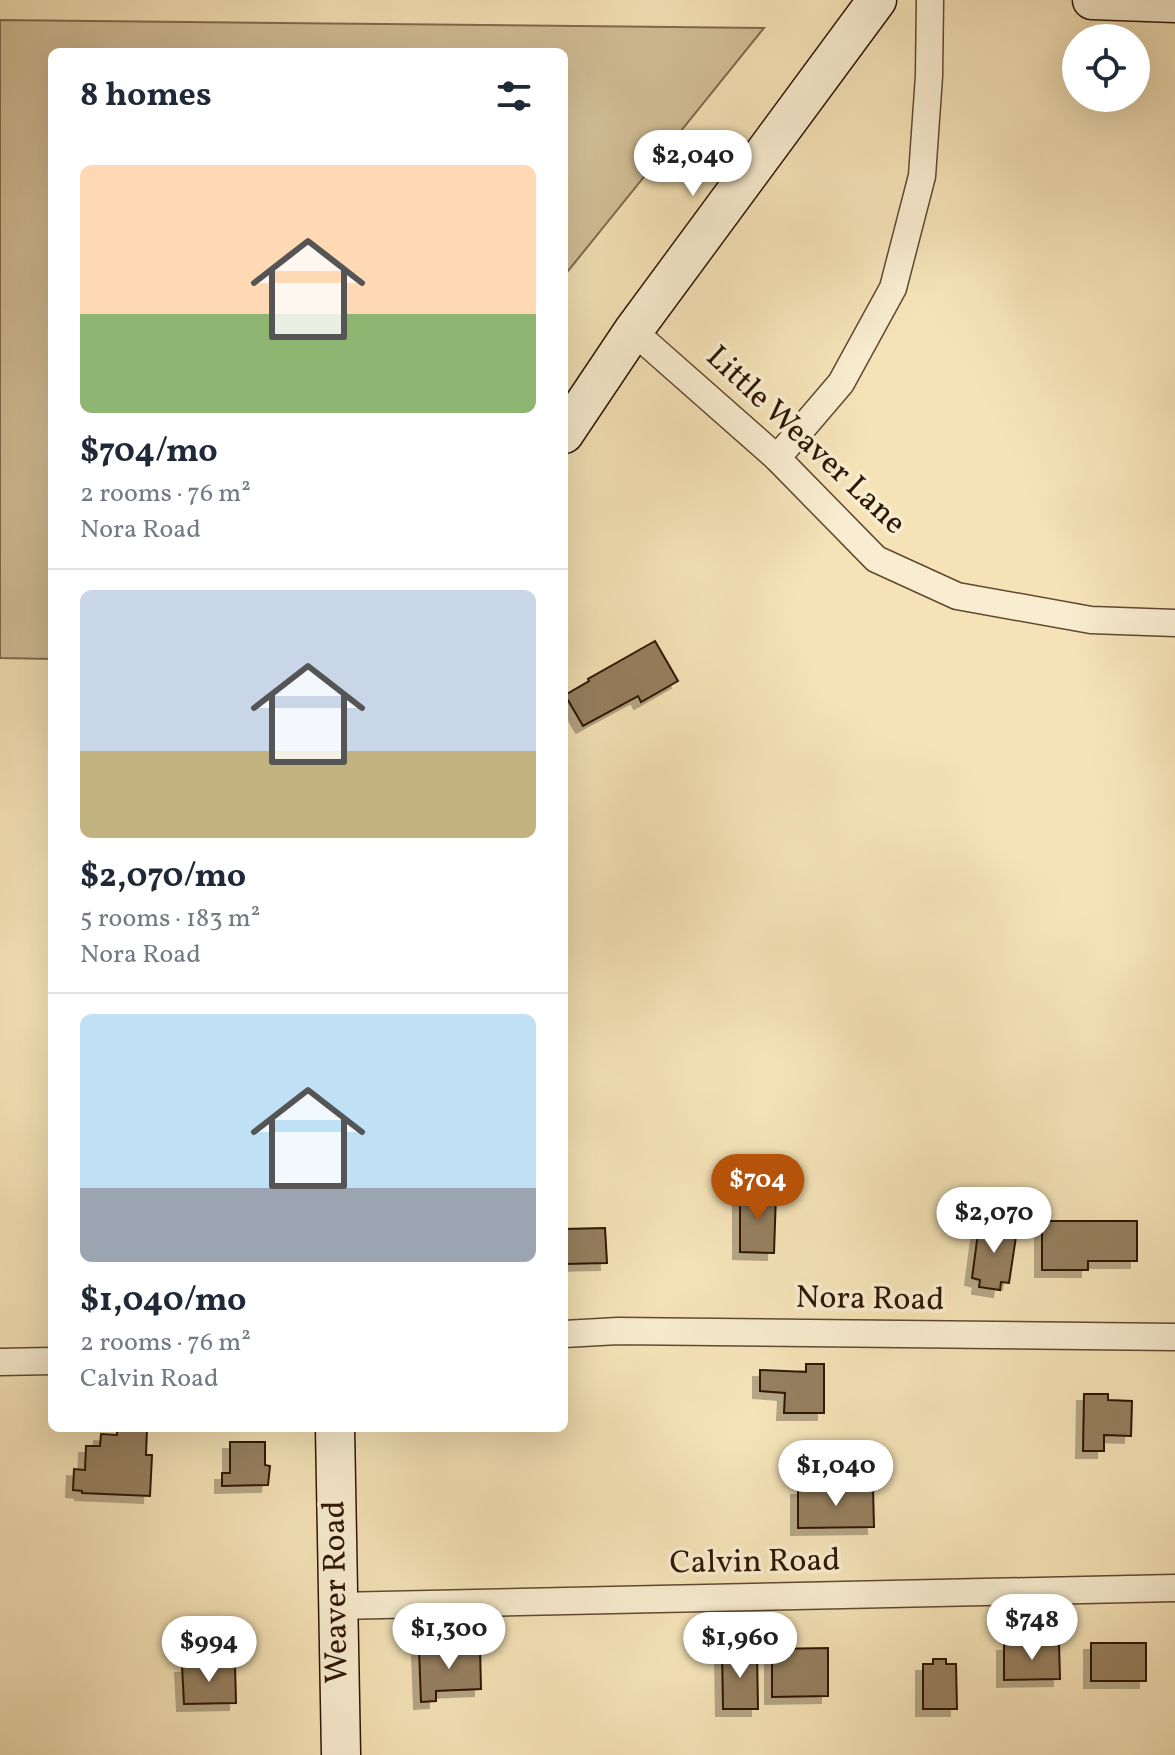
<!DOCTYPE html>
<html lang="en">
<head>
<meta charset="utf-8">
<style>
	:root { --surface:#fff; --page:#f2f2f3; --text:#1f2937; --muted:#747a83; --line:#e0e1e3; --accent:#b45309 }
	body { margin:0; font-family:Vollkorn,serif; background:var(--page); color:var(--text); height:100vh; display:flex; flex-direction:column; font-size:30px; white-space:nowrap }
	* { box-sizing:border-box; margin:0 }
	p { font-size:26px; color:var(--muted) }
	.icon { flex:none; width:44px; height:44px; fill:none; stroke:currentColor; stroke-width:2; stroke-linecap:round; stroke-linejoin:round }
	.map { position:relative; flex:1; overflow:hidden }
	.sheet { position:absolute; left:48px; top:48px; width:520px; height:1384px; display:flex; flex-direction:column; background:var(--surface); border-radius:12px; box-shadow:0 8px 32px #0002 }
	.sheet>* { flex:none }
	.tools { position:absolute; left:1062px; top:24px; display:grid; gap:16px }
	.tools a { display:grid; place-items:center; width:88px; height:88px; border-radius:50%; background:var(--surface); box-shadow:0 8px 32px #0002; font-size:40px }
	.price { position:absolute; translate:-50% -68px; padding:0 18px; border-radius:28px; background:#fff; color:#222; font-size:26px; line-height:52px; filter:drop-shadow(0 2px 4px #0008) }
	.price::after { content:''; position:absolute; left:50%; top:48px; width:24px; height:18px; margin-left:-12px; background:inherit; clip-path:polygon(0 0,100% 0,50% 100%) }
	.price.on { background:var(--accent); color:#fff }
	ul { padding:0; list-style:none }
	li { display:grid; align-content:center; gap:16px; height:424px; padding:0 32px }
	li+li { border-top:2px solid var(--line) }
	li span { display:grid; place-items:center; height:248px; border-radius:12px; color:#555 }
	li>.icon { margin-inline-start:auto }
	span .icon { width:144px; height:144px; fill:#fffc; stroke-width:1 }
	li b { font-size:34px }
	h2 { display:flex; justify-content:space-between; align-items:center; height:96px; padding:0 32px; font-size:34px }
	.map>svg:first-child { display:block }
	.green { fill:#d3c099; stroke:#816a4e; stroke-width:2 }
	.building { fill:#968061; stroke:#2f1504; stroke-width:2; filter:url(#shadow) }
	.lines { fill:none; stroke-linecap:round; stroke-linejoin:round }
	.minor-casing { stroke:#604831; stroke-width:29 }
	.secondary-casing { stroke:#2f1504; stroke-width:41 }
	.minor { stroke:#f8edd0; stroke-width:26 }
	.secondary { stroke:#f8edd0; stroke-width:38 }
	.labels { text-anchor:middle; dominant-baseline:central; stroke-width:7; stroke-linejoin:round; paint-order:stroke }
	.street-label { font-size:32px; fill:#2f1504; stroke:#f8edd0 }
</style>
</head>
<body>
<div class="map">
<svg width="1175" height="1755" viewBox="0 0 1175 1755">
	<defs>
		<filter id="shadow"><feDropShadow dx="-7" dy="7" stdDeviation="0" flood-color="#0004"/></filter>
	</defs>
	<rect width="100%" height="100%" fill="#f5e3b7"/>
	<filter id="stains"><feTurbulence type="fractalNoise" baseFrequency=".0025" numOctaves="4"/><feColorMatrix values="0 0 0 0 .2 0 0 0 0 .09 0 0 0 0 .02 0 0 0 .5 -.17"/></filter>
	<radialGradient id="worn" r=".72"><stop offset=".6" stop-color="#630" stop-opacity="0"/><stop offset="1" stop-color="#630" stop-opacity=".3"/></radialGradient>
	<!-- green -->
	<polygon class="green" points="0,20 764,28 564,276 564,52 52,52 52,659 0,658"/>
	<!-- building -->
	<g class="building">
		<polygon points="655,641 678,681 641,702 638,696 583,726 565,695 589,681 588,679"/>
		<polygon points="751,1189 767,1190 767,1194 776,1194 774,1253 740,1252 740,1193 751,1193"/>
		<polygon points="980,1218 995,1220 994,1226 1017,1230 1009,1283 1001,1282 1000,1290 979,1287 980,1280 972,1278"/>
		<polygon points="1042,1221 1137,1221 1137,1261 1088,1261 1088,1270 1042,1270"/>
		<polygon points="605,1228 607,1263 564,1264 564,1229"/>
		<polygon points="806,1364 824,1364 824,1413 784,1413 785,1393 760,1391 760,1370 806,1372"/>
		<polygon points="1084,1394 1108,1394 1108,1400 1132,1401 1131,1436 1104,1435 1104,1451 1083,1451"/>
		<polygon points="117,1428 147,1428 146,1455 152,1455 150,1496 82,1493 82,1491 73,1490 74,1469 85,1470 86,1446 100,1446 101,1434 117,1435"/>
		<polygon points="230,1442 265,1442 265,1465 270,1466 268,1485 222,1486 222,1473 230,1473"/>
		<polygon points="873,1487 874,1527 798,1528 798,1488"/>
		<polygon points="1059,1643 1060,1679 1004,1680 1004,1644"/>
		<rect x="1091" y="1643" width="55" height="38"/>
		<polygon points="480,1647 481,1689 436,1691 436,1701 421,1702 419,1649"/>
		<polygon points="828,1648 828,1696 772,1697 772,1649"/>
		<polygon points="722,1650 757,1650 758,1709 723,1709"/>
		<polygon points="933,1659 946,1659 946,1664 956,1664 957,1709 923,1709 923,1664 933,1664"/>
		<polygon points="235,1665 236,1703 184,1704 182,1666"/>
	</g>
	<g class="lines">
		<defs>
			<g id="minor">
				<polyline points="633,331 777,458 876,559 957,596 1091,620 1175,623"/>
				<polyline points="777,458 841,383 893,288 922,176 929,76 930,0"/>
				<polyline points="564,1334 618,1331 1175,1337"/>
				<polyline points="0,1362 52,1361"/>
				<polyline points="336,1606 1175,1588"/>
			</g>
			<g id="secondary">
				<polyline points="1092,0 1175,3"/>
				<polyline points="564,434 633,331 877,0"/>
				<polyline points="335,1428 341,1755"/>
			</g>
		</defs>
		<!-- minor casing -->
		<use href="#minor" class="minor-casing"/>
		<!-- secondary casing -->
		<use href="#secondary" class="secondary-casing"/>
		<!-- minor -->
		<use href="#minor" class="minor"/>
		<!-- secondary -->
		<use href="#secondary" class="secondary"/>
	</g>
	<g class="labels">
		<!-- street labels -->
		<g class="street-label">
			<text transform="translate(805 441) rotate(43)">Little Weaver Lane</text>
			<text transform="translate(870 1300) rotate(1)">Nora Road</text>
			<text transform="translate(755 1563) rotate(-1)">Calvin Road</text>
			<text transform="translate(337 1592) rotate(-91)">Weaver Road</text>
		</g>
	</g>
	<rect width="100%" height="100%" filter="url(#stains)"/>
	<rect width="100%" height="100%" fill="url(#worn)"/>
</svg>
<div class="tools">
<a><svg class="icon" aria-label="locate" viewBox="0 0 24 24"><circle cx="12" cy="12" r="6"/><path d="M12 2v4M12 18v4M2 12h4M18 12h4"/></svg></a>
</div>
<b class="price" style="left:693px;top:198px">$2,040</b>
<b class="price on" style="left:758px;top:1222px">$704</b>
<b class="price" style="left:994px;top:1255px">$2,070</b>
<b class="price" style="left:836px;top:1508px">$1,040</b>
<b class="price" style="left:1032px;top:1662px">$748</b>
<b class="price" style="left:449px;top:1671px">$1,300</b>
<b class="price" style="left:740px;top:1680px">$1,960</b>
<b class="price" style="left:209px;top:1684px">$994</b>
<section class="sheet">
<h2>8 homes<svg class="icon" aria-label="filters" viewBox="0 0 24 24"><path d="M4 7h16M4 17h16"/><circle cx="9" cy="7" r="2"/><circle cx="15" cy="17" r="2"/></svg></h2>
<ul>
<li><span style="background:linear-gradient(#ffd9b3 60%,#8fb573 0)"><svg class="icon" aria-label="home" viewBox="0 0 24 24"><path d="M3 11l9-7 9 7M6 9v11h12V9"/></svg></span><div><b>$704/mo</b><p>2 rooms · 76 m²</p><p>Nora Road</p></div></li>
<li><span style="background:linear-gradient(#c9d6e8 65%,#c2b280 0)"><svg class="icon" aria-label="home" viewBox="0 0 24 24"><path d="M3 11l9-7 9 7M6 9v11h12V9"/></svg></span><div><b>$2,070/mo</b><p>5 rooms · 183 m²</p><p>Nora Road</p></div></li>
<li><span style="background:linear-gradient(#bfe0f5 70%,#9aa5b1 0)"><svg class="icon" aria-label="home" viewBox="0 0 24 24"><path d="M3 11l9-7 9 7M6 9v11h12V9"/></svg></span><div><b>$1,040/mo</b><p>2 rooms · 76 m²</p><p>Calvin Road</p></div></li>
</ul>
</section>
</div>
</body>
</html>
